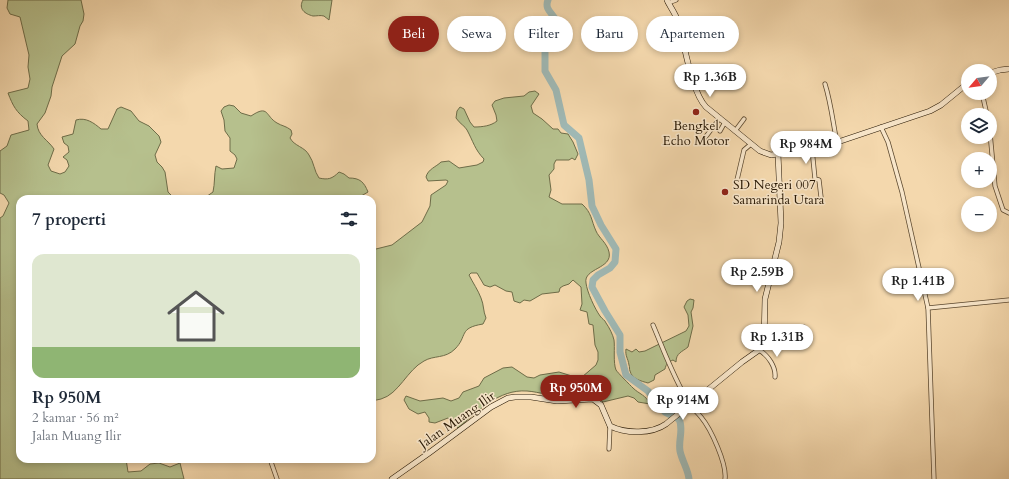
<!DOCTYPE html>
<html lang="id">
<head>
<meta charset="utf-8">
<style>
	:root { --surface:#fff; --page:#f6f6f7; --text:#1f2937; --muted:#747a83; --accent:#8f2418 }
	body { margin:0; font-family:Cardo,serif; background:var(--page); color:var(--text); height:100vh; display:flex; flex-direction:column; font-size:15px; white-space:nowrap }
	* { box-sizing:border-box; margin:0 }
	p { font-size:13px; color:var(--muted) }
	.icon { flex:none; width:22px; height:22px; fill:none; stroke:currentColor; stroke-width:2; stroke-linecap:round; stroke-linejoin:round }
	.map { position:relative; flex:1; overflow:hidden }
	.side { position:absolute; left:16px; top:195px; width:360px; height:268px; display:flex; flex-direction:column; background:var(--surface); border-radius:12px; box-shadow:0 2px 6px #0003 }
	.side>* { flex:none }
	.top-card { position:absolute; left:388px; top:16px; width:380px; height:36px; display:flex; gap:8px }
	.needle { width:26px; rotate:241deg }
	.buttons { position:absolute; left:961px; top:64px; display:grid; gap:8px }
	.buttons a { display:grid; place-items:center; width:36px; height:36px; border-radius:50%; background:var(--surface); box-shadow:0 2px 6px #0003; font-size:20px }
	.price { position:absolute; translate:-50% -34px; padding:0 9px; border-radius:14px; background:#fff; color:#222; font-size:13px; line-height:26px; filter:drop-shadow(0 1px 2px #0008) }
	.price::after { content:''; position:absolute; left:50%; top:24px; width:12px; height:9px; margin-left:-6px; background:inherit; clip-path:polygon(0 0,100% 0,50% 100%) }
	.price.selected { background:var(--accent); color:#fff }
	ul { padding:0; list-style:none }
	li { display:grid; align-content:center; gap:8px; height:212px; padding:0 16px }
	li span { display:grid; place-items:center; height:124px; border-radius:12px; color:#555 }
	li>.icon { margin-inline-start:auto }
	span .icon { width:72px; height:72px; fill:#fffc; stroke-width:1 }
	li b { font-size:17px }
	h2 { display:flex; justify-content:space-between; align-items:center; height:48px; padding:0 16px; font-size:17px }
	.chip { padding:0 14px; border-radius:18px; background:var(--surface); box-shadow:0 2px 6px #0003; font-size:14px; line-height:36px }
	.chip.selected { background:var(--accent); color:#fff }
	.map>svg:first-child { display:block }
	.green { fill:#b6c08d; stroke:#6e6c48 }
	.lines { fill:none; stroke-linecap:round; stroke-linejoin:round }
	.river { stroke:#9fb8b4; stroke-width:7 }
	.street-casing { stroke:#5a472e; stroke-width:5 }
	.secondary-casing { stroke:#271703; stroke-width:6 }
	.street { stroke:#f8e6ca; stroke-width:3.5 }
	.secondary { stroke:#f8e6ca; stroke-width:5 }
	.poi-dot { fill:#8f2418; stroke:#f8e6ca; stroke-width:1.5 }
	.labels { text-anchor:middle; dominant-baseline:central; stroke-width:3; stroke-linejoin:round; paint-order:stroke }
	.poi-label { font-size:13px; fill:#271703; stroke:#f8e6ca }
	.street-label { font-size:13px; fill:#271703; stroke:#f8e6ca }
</style>
</head>
<body>
<div class="map">
<svg width="1009" height="479" viewBox="0 0 1009 479">
	<rect width="100%" height="100%" fill="#f4d8ad"/>
	<filter id="stains"><feTurbulence type="fractalNoise" baseFrequency=".005" numOctaves="4"/><feColorMatrix values="0 0 0 0 .2 0 0 0 0 .09 0 0 0 0 .02 0 0 0 .5 -.17"/></filter>
	<radialGradient id="worn" r=".72"><stop offset=".6" stop-color="#630" stop-opacity="0"/><stop offset="1" stop-color="#630" stop-opacity=".3"/></radialGradient>
	<!-- green -->
	<g class="green">
		<path d="M8 0H81L84 14 83 21 80 26 75 44 62 56 52 87 51 96 45 113 37 124C38 136 48 140 54 149L48 165 51 171 60 174 65 172 69 166 67 160 63 157 69 152 68 146 64 143 62 137 73 134 76 120C86 117 94 123 101 129H108L117 109 121 107 131 111 139 121 149 126 159 136 161 142 155 155 157 162 162 167 165 172 168 192 172 196 180 199H20V459H126L128 472 141 471 150 464 159 463 170 467 180 463 184 479H0V218L3 216 9 203 4 195 0 193V151L7 146 11 135 29 130 28 121C16 112 13 106 8 93L28 88 30 79 28 67 29 55 20 17 10 14 7 8Z"/>
		<path d="M303 0H332L329 20C328 19 325 17 324 16 320 15 317 16 313 16 305 14 298 9 303 0Z"/>
		<path d="M535 91 539 94 531 106 533 113 542 119 553 129H558L561 133 568 134 573 142 578 154 575 160 572 158 569 160H556L554 164V169L549 175 551 190 549 197 562 204H582C592 213 591 220 596 231 599 238 607 243 609 252 613 269 583 268 586 283 587 292 595 309 600 316 602 319 605 320 606 323 609 327 613 335 614 340 615 347 613 363 616 370 618 373 630 385 633 388 639 394 646 395 650 404L638 402 634 398 628 396 603 402C590 388 582 396 566 396 553 397 540 392 527 391 499 389 478 411 458 428L448 418 435 423 429 422V418L425 412 418 414 409 409 404 400 406 396 420 401 443 398 451 401 459 398 463 392 479 386 484 378 503 368 512 367 527 377 534 378 540 375 559 372 575 377H582L596 365 598 360V352L595 345 593 325 589 324 587 312 580 310 582 304 581 287 573 280 569 284 563 286 560 288 559 292 542 294 530 301 524 300 520 303 514 301 512 292 506 291 495 285 490 287 484 285 477 273H471L469 275C473 283 478 290 481 298 484 305 483 311 486 318L483 324C458 328 468 336 455 349 445 359 434 355 424 361 407 370 399 394 381 399 378 400 375 400 372 401V250L392 245 422 222 430 206 431 195 446 185 448 181 446 180 428 181 426 177C428 169 436 167 441 162L449 161 459 168 477 165 483 162 484 159C475 150 473 141 467 130 465 126 460 124 456 118L457 111 460 107 464 109 470 122 474 127C482 127 491 126 497 121L496 115 492 105 495 101 504 98 524 96 529 92Z"/>
		<path d="M229 105 234 106 241 113 251 116C269 104 265 116 277 123 282 126 286 126 291 130L292 134 290 138C294 146 305 147 309 155 314 162 314 171 319 178 328 180 332 179 339 172L344 174 349 178C360 178 364 182 368 192L356 199H203L213 192C215 183 214 175 216 166L222 169 234 168 237 159 235 155 230 151V138L225 131 224 120 221 111 224 107Z"/>
		<path d="M690 299 694 300 693 308 691 312 693 326 688 347C682 352 676 353 676 362L673 360C668 362 666 364 665 369L655 375 654 380 648 383C641 381 632 379 630 371 629 369 630 367 629 365 628 358 625 356 626 349L632 352 636 349 639 352 645 351 686 331 689 326 688 315 684 307 687 301Z"/>
	</g>
	<g class="lines">
		<!-- river -->
		<path class="river" d="M548 0C544 10 553 13 557 22L548 39 545 51V71L556 90 564 125 579 138 589 180 592 206 601 225 616 249 615 262 610 268 598 275 593 280 592 287 605 311 620 335V352L626 375 648 391 665 412 679 419C684 429 678 440 680 451 682 461 688 469 689 479"/>
		<defs>
			<g id="street">
				<polyline points="668,3 676,0"/>
				<polyline points="691,71 700,67"/>
				<path d="M825 84C831 103 833 123 837 143"/>
				<polyline points="982,93 987,115"/>
				<polyline points="881,127 888,142 902,192 928,308 934,479"/>
				<polyline points="720,131 725,122"/>
				<polyline points="735,131 744,119"/>
				<polyline points="990,133 995,186 1003,210 1009,213"/>
				<polyline points="704,139 720,118"/>
				<polyline points="812,149 815,179 819,180 821,197"/>
				<polyline points="737,180 744,150 751,144"/>
				<polyline points="928,308 1009,300"/>
				<path d="M653 325C664 351 674 379 689 403 692 408 697 412 701 417 711 429 727 464 725 479"/>
				<polyline points="764,343 804,327"/>
				<path d="M759 350C768 355 776 367 775 377"/>
				<polyline points="609,449 610,426"/>
				<polyline points="270,459 277,479"/>
			</g>
			<g id="secondary">
				<path d="M667 0C670 7 676 14 678 22 685 45 691 91 706 107L760 151 771 155 826 146 930 111 941 105 968 83"/>
				<polyline points="990,73 1000,70 1009,69"/>
				<path d="M392 479 429 453 491 407 508 398 515 397H531L557 401 593 399 601 405 610 426C626 434 652 434 666 424L742 362 759 350 763 346 764 343 765 299 779 242 781 223 778 154"/>
			</g>
		</defs>
		<!-- street casing -->
		<use href="#street" class="street-casing"/>
		<!-- secondary casing -->
		<use href="#secondary" class="secondary-casing"/>
		<!-- street -->
		<use href="#street" class="street"/>
		<!-- secondary -->
		<use href="#secondary" class="secondary"/>
	</g>
	<!-- markers -->
	<g class="poi-dot">
		<circle cx="696" cy="112" r="4"/>
		<circle cx="725" cy="192" r="4"/>
	</g>
	<g class="labels">
		<!-- poi labels -->
		<g class="poi-label">
			<text x="696" y="126">Bengkel<tspan x="696" dy="15">Echo Motor</tspan></text>
			<text x="733" y="185" text-anchor="start">SD Negeri 007<tspan x="733" dy="15">Samarinda Utara</tspan></text>
		</g>
		<!-- street labels -->
		<g class="street-label">
			<text transform="translate(457 420) rotate(-35)">Jalan Muang Ilir</text>
		</g>
	</g>
	<rect width="100%" height="100%" filter="url(#stains)"/>
	<rect width="100%" height="100%" fill="url(#worn)"/>
</svg>
<div class="buttons">
<a><svg class="needle" viewBox="-14 -14 28 28"><path d="M0-13l5 13h-10z" fill="#e53935"/><path d="M0 13l5-13h-10z" fill="#747a83"/></svg></a>
<a><svg class="icon" aria-label="layers" viewBox="0 0 24 24"><path d="M12 4l9 5-9 5-9-5zM3 14l9 5 9-5"/></svg></a>
<a>+</a>
<a>−</a>
</div>
<b class="price" style="left:710px;top:98px">Rp 1.36B</b>
<b class="price" style="left:806px;top:165px">Rp 984M</b>
<b class="price" style="left:757px;top:293px">Rp 2.59B</b>
<b class="price" style="left:918px;top:302px">Rp 1.41B</b>
<b class="price" style="left:777px;top:358px">Rp 1.31B</b>
<b class="price selected" style="left:576px;top:409px">Rp 950M</b>
<b class="price" style="left:683px;top:421px">Rp 914M</b>
<div class="top-card">
<a class="chip selected">Beli</a>
<a class="chip">Sewa</a>
<a class="chip">Filter</a>
<a class="chip">Baru</a>
<a class="chip">Apartemen</a>
</div>
<section class="side">
<h2>7 properti<svg class="icon" aria-label="filters" viewBox="0 0 24 24"><path d="M4 7h16M4 17h16"/><circle cx="9" cy="7" r="2"/><circle cx="15" cy="17" r="2"/></svg></h2>
<ul>
<li><span style="background:linear-gradient(#dfe7d0 75%,#8fb573 0)"><svg class="icon" aria-label="home" viewBox="0 0 24 24"><path d="M3 11l9-7 9 7M6 9v11h12V9"/></svg></span><div><b>Rp 950M</b><p>2 kamar · 56 m²</p><p>Jalan Muang Ilir</p></div></li>
</ul>
</section>
</div>
</body>
</html>
